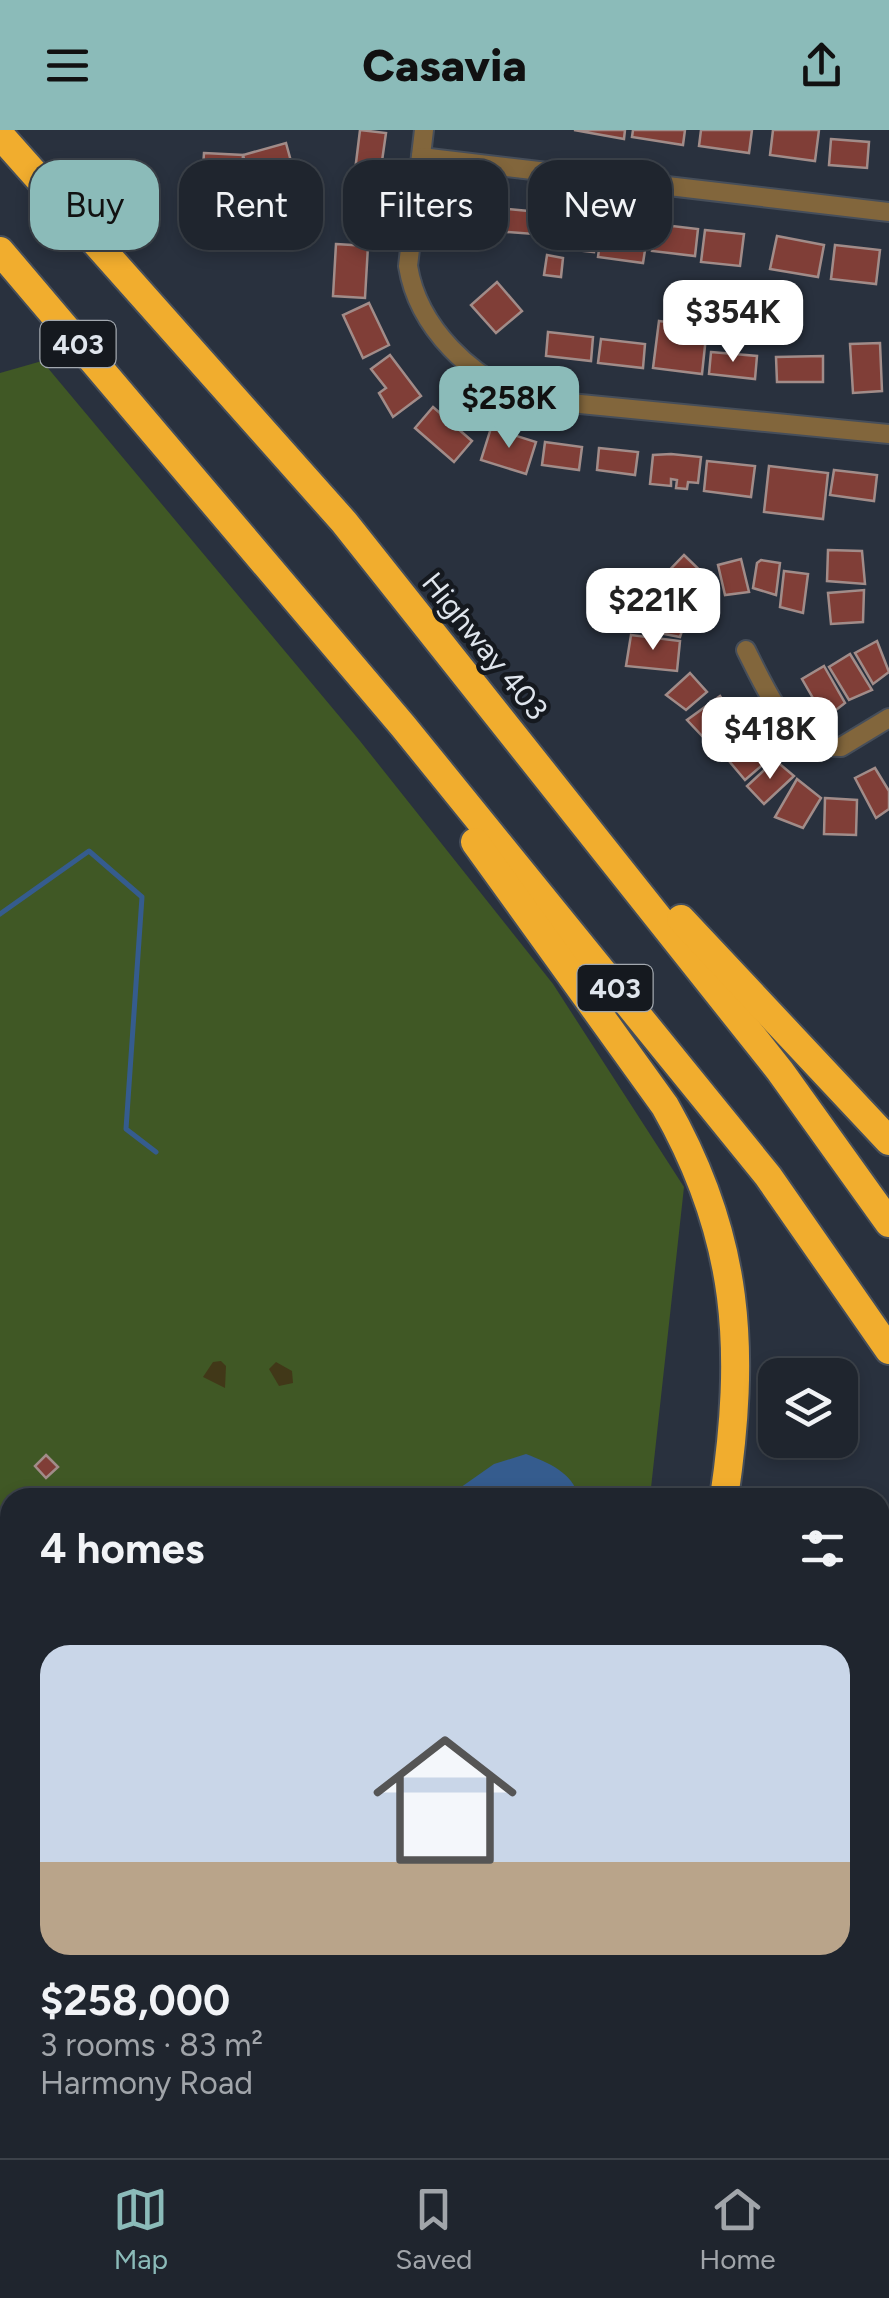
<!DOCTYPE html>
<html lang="en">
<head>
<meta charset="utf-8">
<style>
	:root { --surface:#1f252e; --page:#2c313a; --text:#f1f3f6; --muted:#a1a5aa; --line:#3c424a; --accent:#8bbbb9 }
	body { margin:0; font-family:Figtree,sans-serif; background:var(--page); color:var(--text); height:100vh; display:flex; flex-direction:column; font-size:38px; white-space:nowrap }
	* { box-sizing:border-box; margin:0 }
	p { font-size:32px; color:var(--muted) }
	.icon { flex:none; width:55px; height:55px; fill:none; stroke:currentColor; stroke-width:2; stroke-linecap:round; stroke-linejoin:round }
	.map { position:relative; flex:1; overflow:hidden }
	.sheet { position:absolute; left:0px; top:1358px; width:890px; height:672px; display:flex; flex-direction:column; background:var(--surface); border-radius:30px 30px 0 0; box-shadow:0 5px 15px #0003,0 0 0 2px var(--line) }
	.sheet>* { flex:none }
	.hud { position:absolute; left:30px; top:30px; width:830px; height:90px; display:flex; gap:20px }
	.controls { position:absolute; left:758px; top:1228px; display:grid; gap:20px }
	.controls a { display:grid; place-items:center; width:100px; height:100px; border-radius:20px; background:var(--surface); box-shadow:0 5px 15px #0003,0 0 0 2px var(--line); font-size:50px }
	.price { position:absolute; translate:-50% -85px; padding:0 22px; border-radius:20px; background:#fff; color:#222; font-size:32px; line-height:65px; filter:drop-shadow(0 2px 5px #0008) }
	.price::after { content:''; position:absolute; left:50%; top:60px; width:30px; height:22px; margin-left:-15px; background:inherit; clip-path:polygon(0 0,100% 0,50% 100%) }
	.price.selected { background:var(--accent); color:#111 }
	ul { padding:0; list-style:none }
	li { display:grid; align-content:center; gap:20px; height:530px; padding:0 40px }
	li+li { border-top:2px solid var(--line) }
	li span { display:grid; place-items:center; height:310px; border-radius:30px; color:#555 }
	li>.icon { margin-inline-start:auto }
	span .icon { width:180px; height:180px; fill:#fffc; stroke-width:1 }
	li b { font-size:42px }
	h2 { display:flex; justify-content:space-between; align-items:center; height:120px; padding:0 40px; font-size:42px }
	.pill { padding:0 35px; border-radius:30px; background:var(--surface); box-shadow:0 5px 15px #0003,0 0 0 2px var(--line); font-size:35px; line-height:90px }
	.pill.selected { background:var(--accent); color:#111 }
	header { display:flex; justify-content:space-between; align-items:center; height:130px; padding:0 40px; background:var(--accent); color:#111; font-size:45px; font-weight:800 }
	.menu { display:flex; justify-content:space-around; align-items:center; height:140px; border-top:2px solid var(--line); background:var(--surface); font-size:28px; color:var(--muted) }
	.menu a { display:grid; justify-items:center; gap:5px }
	.menu .selected { color:var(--accent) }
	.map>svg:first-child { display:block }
	.green { fill:#405825 }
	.sand { fill:#413818 }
	.water { fill:#355c8e }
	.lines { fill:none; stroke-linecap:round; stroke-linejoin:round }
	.stream { stroke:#355c8e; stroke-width:5 }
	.building { fill:#803e37; stroke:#a18c89; stroke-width:2.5 }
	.minor-casing { stroke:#464e5a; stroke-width:22 }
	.highway-casing { stroke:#464e5a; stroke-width:32 }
	.minor { stroke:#82663c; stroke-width:18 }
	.highway { stroke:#f1ad2e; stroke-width:28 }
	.labels { text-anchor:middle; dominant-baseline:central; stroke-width:9; stroke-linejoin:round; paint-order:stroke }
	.shield { fill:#15191f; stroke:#a2a8af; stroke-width:2.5 }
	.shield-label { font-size:28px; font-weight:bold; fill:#dfe5ed }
	.street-label { font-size:30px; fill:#dfe5ed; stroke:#15191f }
</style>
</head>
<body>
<header><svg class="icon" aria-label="menu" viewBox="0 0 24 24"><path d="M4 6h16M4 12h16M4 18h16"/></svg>Casavia<svg class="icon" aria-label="share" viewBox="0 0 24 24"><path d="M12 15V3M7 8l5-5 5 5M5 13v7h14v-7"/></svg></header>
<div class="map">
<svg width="889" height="2028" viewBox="0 0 889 2028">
	<rect width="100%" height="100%" fill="#29313e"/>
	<!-- green -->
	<polygon class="green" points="42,231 360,611 553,854 684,1057 650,1367 10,1368 10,2020 593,2020 592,2028 0,2028 0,243"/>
	<!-- sand -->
	<g class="sand">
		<polygon points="221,1231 226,1236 225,1258 203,1247 213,1232"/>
		<polygon points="276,1232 292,1241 293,1253 279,1256 269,1239"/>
	</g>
	<!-- water -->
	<g class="water">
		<path d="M526 1324C547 1332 574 1343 578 1367H447L494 1334Z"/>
		<polygon points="375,2020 496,2020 493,2028 372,2028"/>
	</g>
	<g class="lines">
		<!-- stream -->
		<polyline class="stream" points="0,784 89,721 142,767 126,999 156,1022"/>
	</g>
	<!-- building -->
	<g class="building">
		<polygon points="360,0 386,3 379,52 354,49"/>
		<polygon points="574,0 625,0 624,9"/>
		<polygon points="633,0 685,0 683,15 632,7"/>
		<polygon points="701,0 752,0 749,23 699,16"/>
		<polygon points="773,0 819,0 815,31 770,25"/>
		<polygon points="831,9 869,12 867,38 829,35"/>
		<polygon points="286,13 295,46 252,58 243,25"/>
		<polygon points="204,23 243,25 239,87 200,85"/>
		<polygon points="356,55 378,58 374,95 352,93"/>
		<polygon points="457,74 494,79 491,100 454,96"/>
		<polygon points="497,78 549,83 547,105 495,101"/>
		<polygon points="560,86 597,90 594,122 557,118"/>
		<polygon points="603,89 649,95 643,133 598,127"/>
		<polygon points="655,94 698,99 695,126 652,121"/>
		<polygon points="705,100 744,104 740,136 701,132"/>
		<polygon points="777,106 824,115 818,147 770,139"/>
		<polygon points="336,114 368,116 365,168 333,166"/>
		<polygon points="835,115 880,120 876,154 831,149"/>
		<polygon points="547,125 563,128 561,147 544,145"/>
		<polygon points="497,152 522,181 496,203 471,175"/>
		<polygon points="369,173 389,215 363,228 343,185"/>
		<polygon points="659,191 707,197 702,244 653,238"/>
		<polygon points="548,202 593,207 591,231 546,226"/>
		<polygon points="601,209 645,214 643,238 598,233"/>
		<polygon points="880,213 882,261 853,263 850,214"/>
		<polygon points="711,222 757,226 755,249 709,244"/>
		<polygon points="390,225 421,266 393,287 379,263 386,258 371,239"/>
		<polygon points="823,226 823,252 777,252 776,227"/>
		<polygon points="433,277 472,311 454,332 415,298"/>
		<polygon points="491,298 536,312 526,344 481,330"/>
		<polygon points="545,312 582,317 579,340 542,335"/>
		<polygon points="599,318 638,322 635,345 597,340"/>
		<polygon points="671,324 701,327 698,353 688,352 687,359 676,358 677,350 671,349 671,356 650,354 653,325"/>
		<polygon points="707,331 755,336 751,367 704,361"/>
		<polygon points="769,336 828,343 823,389 764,382"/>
		<polygon points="834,340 877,345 874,371 830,365"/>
		<polygon points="828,420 862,421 865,454 827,451"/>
		<polygon points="684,425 712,452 691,474 661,449"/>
		<polygon points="741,429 749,462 725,465 718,435"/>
		<polygon points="761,430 780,433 776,465 753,458 757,433"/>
		<polygon points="784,441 808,444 803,483 780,477"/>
		<polygon points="864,460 863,492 831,494 828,463"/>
		<polygon points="650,468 685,475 683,485 687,486 680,507 644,500"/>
		<polygon points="631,505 680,511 677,541 626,536"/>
		<polygon points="877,511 889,542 873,554 855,523"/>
		<polygon points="850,524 872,560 849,570 829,537"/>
		<polygon points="824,536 845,573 828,586 825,580 821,582 802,549"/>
		<polygon points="690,543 707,562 686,580 666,565"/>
		<polygon points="720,566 731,583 704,608 687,590"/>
		<polygon points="741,583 755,603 727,626 712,607"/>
		<polygon points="757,607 773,626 745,650 729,631"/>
		<polygon points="775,630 794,646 764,674 747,656"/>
		<polygon points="875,638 889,661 889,679 876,688 855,648"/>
		<polygon points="797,649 821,668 803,698 775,687"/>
		<polygon points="825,668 857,670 856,705 824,704"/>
		<polygon points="46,1325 58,1337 46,1348 35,1336"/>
	</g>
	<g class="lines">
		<defs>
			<g id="minor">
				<path d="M424 0 408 136C418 198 472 249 529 269L889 304"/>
				<polyline points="421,27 889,82"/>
				<path d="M746 520C761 550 783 599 813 616L841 617 889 588"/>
			</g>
			<g id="highway">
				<polyline points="0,5 344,392 780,941 889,1093"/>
				<polyline points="0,121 403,596 768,1046 889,1220"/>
				<path d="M475 712 665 976C740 1108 746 1220 724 1368"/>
				<polyline points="681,789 889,1011"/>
				<polyline points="880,1469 889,1469"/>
				<polyline points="880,1840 889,1839"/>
				<polyline points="880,1865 889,1865"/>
			</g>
		</defs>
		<!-- minor casing -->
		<use href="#minor" class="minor-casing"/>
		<!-- highway casing -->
		<use href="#highway" class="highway-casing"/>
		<!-- minor -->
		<use href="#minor" class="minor"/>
		<!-- highway -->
		<use href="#highway" class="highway"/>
	</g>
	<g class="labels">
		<!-- shield labels -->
		<g class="shield">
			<rect x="40.5" y="191" width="75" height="46" rx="8"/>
			<rect x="577.5" y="835" width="75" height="46" rx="8"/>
		</g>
		<g class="shield-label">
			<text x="78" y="214">403</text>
			<text x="615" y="858">403</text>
		</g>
		<!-- street labels -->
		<g class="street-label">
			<text transform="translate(485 516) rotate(51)">Highway 403</text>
		</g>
	</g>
</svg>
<div class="controls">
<a><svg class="icon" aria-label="layers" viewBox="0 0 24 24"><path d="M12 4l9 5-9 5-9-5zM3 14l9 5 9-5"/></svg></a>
</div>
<b class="price" style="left:733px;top:235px">$354K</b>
<b class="price selected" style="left:509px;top:321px">$258K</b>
<b class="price" style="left:653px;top:523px">$221K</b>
<b class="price" style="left:770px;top:652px">$418K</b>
<div class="hud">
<a class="pill selected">Buy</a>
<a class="pill">Rent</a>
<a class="pill">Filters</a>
<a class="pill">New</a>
</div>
<section class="sheet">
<h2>4 homes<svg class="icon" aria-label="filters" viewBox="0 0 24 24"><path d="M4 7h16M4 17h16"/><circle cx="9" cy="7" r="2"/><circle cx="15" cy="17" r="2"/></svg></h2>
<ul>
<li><span style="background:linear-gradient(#c9d6e8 70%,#b9a48a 0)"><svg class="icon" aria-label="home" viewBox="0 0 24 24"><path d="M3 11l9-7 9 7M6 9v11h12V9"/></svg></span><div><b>$258,000</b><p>3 rooms · 83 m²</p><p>Harmony Road</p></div></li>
</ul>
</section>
</div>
<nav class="menu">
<a class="selected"><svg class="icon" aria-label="map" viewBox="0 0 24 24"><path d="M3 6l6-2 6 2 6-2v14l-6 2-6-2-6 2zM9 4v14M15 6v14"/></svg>Map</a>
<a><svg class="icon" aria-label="saved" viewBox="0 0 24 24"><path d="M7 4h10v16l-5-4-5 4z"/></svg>Saved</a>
<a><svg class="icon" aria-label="home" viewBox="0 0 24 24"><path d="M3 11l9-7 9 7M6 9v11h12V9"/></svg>Home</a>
</nav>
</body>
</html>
